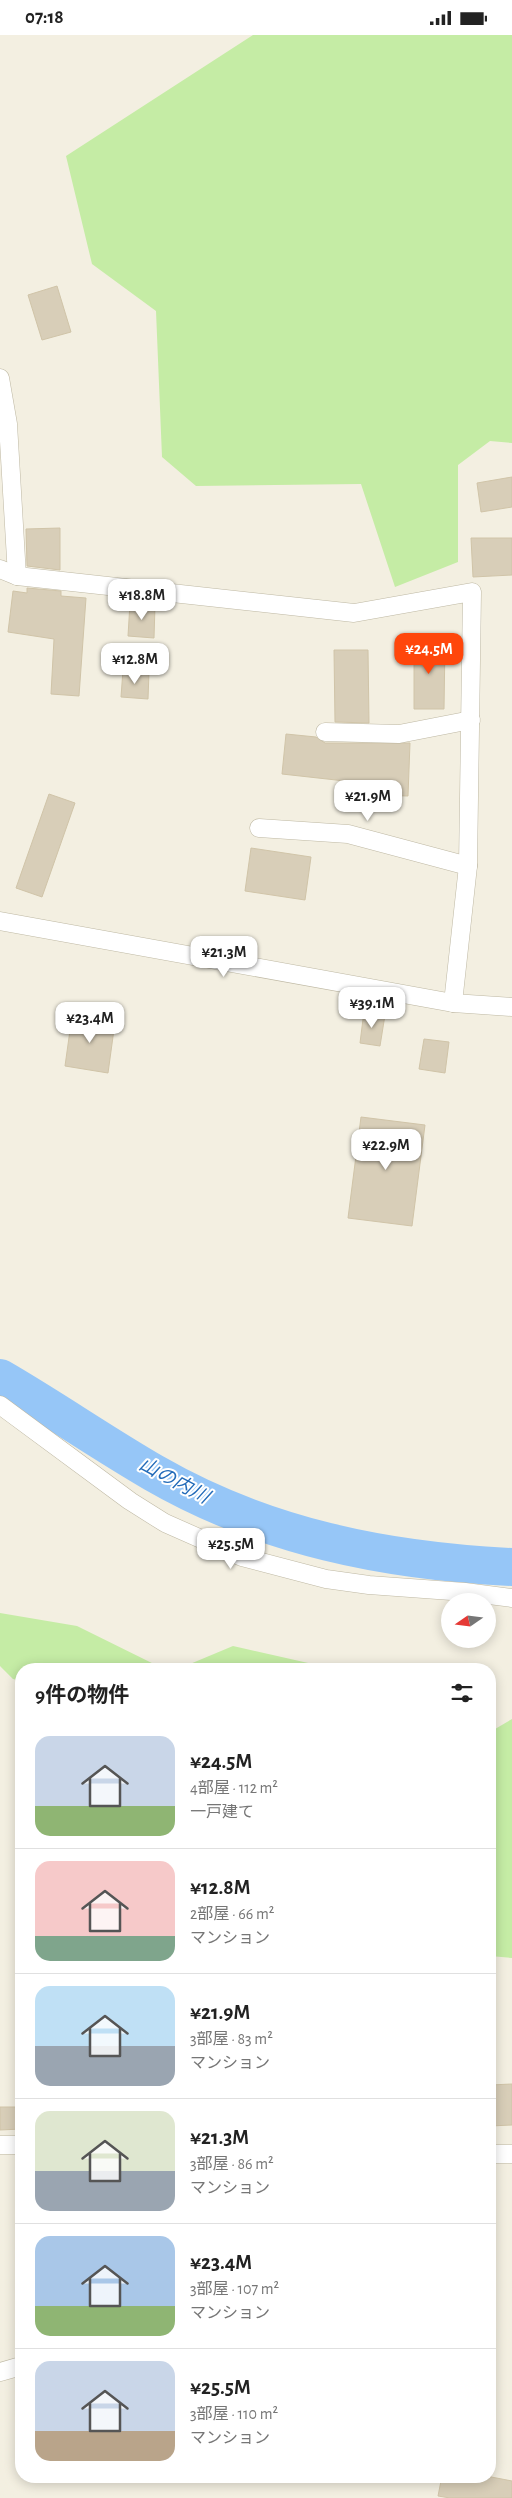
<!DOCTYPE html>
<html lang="ja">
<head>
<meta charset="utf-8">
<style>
	:root { --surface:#fff; --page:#f6f6f6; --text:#222; --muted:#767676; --line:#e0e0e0; --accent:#ff460b }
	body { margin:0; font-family:"Alegreya Sans","Noto Sans JP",sans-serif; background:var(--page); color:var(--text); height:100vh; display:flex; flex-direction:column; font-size:19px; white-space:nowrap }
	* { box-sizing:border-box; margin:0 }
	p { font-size:16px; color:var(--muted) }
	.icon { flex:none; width:28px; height:28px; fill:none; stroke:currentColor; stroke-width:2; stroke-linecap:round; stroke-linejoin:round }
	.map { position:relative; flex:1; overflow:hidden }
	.side { position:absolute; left:15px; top:1628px; width:481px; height:820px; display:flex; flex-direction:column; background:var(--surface); border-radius:20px; box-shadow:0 2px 12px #0003 }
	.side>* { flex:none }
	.needle { width:32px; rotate:256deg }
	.buttons { position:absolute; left:441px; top:1558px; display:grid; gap:10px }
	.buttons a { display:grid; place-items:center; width:55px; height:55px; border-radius:50%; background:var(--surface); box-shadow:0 2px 12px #0003; font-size:25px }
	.price { position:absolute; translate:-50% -42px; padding:0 11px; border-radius:10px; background:#fff; color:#222; font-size:16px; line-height:32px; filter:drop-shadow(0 1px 2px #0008) }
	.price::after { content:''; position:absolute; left:50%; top:30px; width:15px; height:11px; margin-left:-8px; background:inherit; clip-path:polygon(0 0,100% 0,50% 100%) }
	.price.active { background:var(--accent); color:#fff }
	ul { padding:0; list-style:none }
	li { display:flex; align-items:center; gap:15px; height:125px; padding:0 20px }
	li+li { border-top:1px solid var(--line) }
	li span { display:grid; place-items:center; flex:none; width:140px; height:100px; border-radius:15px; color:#555 }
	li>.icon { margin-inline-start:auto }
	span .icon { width:60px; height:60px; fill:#fffc; stroke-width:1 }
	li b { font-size:21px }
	h2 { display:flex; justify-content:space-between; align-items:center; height:60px; padding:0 20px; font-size:21px }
	.status { display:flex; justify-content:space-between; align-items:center; height:35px; padding:0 25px; background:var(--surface); direction:ltr }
	.status svg { height:14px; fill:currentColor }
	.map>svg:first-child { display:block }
	.green { fill:#c5eca5 }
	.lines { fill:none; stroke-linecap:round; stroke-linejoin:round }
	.river { stroke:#96c6f7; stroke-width:38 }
	.building { fill:#d8ceb8; stroke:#d0c4a8 }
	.minor-casing { stroke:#beb8a3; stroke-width:19 }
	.minor { stroke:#fff; stroke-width:18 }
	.labels { text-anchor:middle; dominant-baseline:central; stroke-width:4; stroke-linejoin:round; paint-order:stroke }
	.water-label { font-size:19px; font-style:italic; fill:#226bb9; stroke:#fff }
</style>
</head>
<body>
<div class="status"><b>07:18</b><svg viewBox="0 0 49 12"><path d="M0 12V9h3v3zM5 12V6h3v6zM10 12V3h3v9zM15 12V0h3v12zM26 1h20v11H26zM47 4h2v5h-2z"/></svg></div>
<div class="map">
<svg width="512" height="2463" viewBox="0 0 512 2463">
	<rect width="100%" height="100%" fill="#f3efe1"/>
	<!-- green -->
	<g class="green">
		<polygon points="253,0 512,0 512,408 490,406 458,430 458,527 395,552 361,449 196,451 162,422 156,276 92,229 66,121"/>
		<polygon points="0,1578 77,1591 164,1634 21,1634 21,1646 13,1644 0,1631"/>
		<polygon points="233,1611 317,1630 318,1634 178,1634"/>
		<polygon points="512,1684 512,1923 490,1921 490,1697"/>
	</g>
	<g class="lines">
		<!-- river -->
		<path class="river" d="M0 1343C52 1373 102 1408 154 1438 265 1502 386 1526 512 1532"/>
	</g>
	<!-- building -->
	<g class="building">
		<polygon points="57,251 71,297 42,305 28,260"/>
		<polygon points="512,442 512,472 481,477 477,448"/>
		<polygon points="60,493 60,535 27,531 26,494"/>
		<polygon points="471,503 512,503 512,540 473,542"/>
		<polygon points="27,553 61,556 61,561 86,563 79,661 51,659 54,604 8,597 13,556 27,558"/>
		<polygon points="130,568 155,570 154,603 128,601"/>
		<polygon points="414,607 445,607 444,674 414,674"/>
		<polygon points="334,615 368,615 369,688 335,687"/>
		<polygon points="123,635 149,637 148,664 121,662"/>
		<polygon points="286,699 316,702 325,708 410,708 408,761 372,760 372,749 282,739"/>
		<polygon points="49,759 75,768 42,862 16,853"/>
		<polygon points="251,813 311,822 305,865 245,856"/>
		<polygon points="364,976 385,980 380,1011 360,1008"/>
		<polygon points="72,981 115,987 108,1038 65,1031"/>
		<polygon points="424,1004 449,1007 445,1038 419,1034"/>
		<polygon points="361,1082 425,1090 412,1191 348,1183"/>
		<polygon points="512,2049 512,2090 490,2091 490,2050"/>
		<polygon points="0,2072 21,2072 21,2094 0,2095"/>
		<polygon points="442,2441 486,2441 512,2446 512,2463 450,2463 438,2461"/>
	</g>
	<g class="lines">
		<defs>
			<g id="minor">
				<polyline points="0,343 8,389 17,541"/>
				<polyline points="0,534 17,541 354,578 472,557 468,831 453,968"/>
				<polyline points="325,697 399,699 471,685"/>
				<polyline points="259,793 348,799 468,831"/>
				<polyline points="0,886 453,968 512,972"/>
				<polyline points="0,1370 130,1466 165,1488 242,1522 326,1544 369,1550 465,1557 512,1563"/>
				<polyline points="0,2110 21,2110"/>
				<polyline points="490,2119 512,2119"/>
				<polyline points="0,2337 21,2331"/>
			</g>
		</defs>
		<!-- minor casing -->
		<use href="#minor" class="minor-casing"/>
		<!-- minor -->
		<use href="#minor" class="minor"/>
	</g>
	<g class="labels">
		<!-- water labels -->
		<g class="water-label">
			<text transform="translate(174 1446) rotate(28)">山の内川</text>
		</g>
	</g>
</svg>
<div class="buttons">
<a><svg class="needle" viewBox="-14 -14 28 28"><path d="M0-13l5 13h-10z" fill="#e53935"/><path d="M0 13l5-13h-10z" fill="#767676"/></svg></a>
</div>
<b class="price" style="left:142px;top:586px">¥18.8M</b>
<b class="price active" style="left:429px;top:640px">¥24.5M</b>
<b class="price" style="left:135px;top:650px">¥12.8M</b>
<b class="price" style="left:368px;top:787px">¥21.9M</b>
<b class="price" style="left:224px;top:943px">¥21.3M</b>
<b class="price" style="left:372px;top:994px">¥39.1M</b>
<b class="price" style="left:90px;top:1009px">¥23.4M</b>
<b class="price" style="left:386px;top:1136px">¥22.9M</b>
<b class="price" style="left:231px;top:1535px">¥25.5M</b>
<section class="side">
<h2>9件の物件<svg class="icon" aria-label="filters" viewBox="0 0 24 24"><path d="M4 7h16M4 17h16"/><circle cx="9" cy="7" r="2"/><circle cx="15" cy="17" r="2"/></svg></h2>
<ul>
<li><span style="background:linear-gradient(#c9d6e8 70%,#8fb573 0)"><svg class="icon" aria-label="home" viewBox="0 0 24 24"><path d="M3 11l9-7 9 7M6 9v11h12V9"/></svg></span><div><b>¥24.5M</b><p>4部屋 · 112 m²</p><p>一戸建て</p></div></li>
<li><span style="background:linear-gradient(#f6c9c9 75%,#7fa58c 0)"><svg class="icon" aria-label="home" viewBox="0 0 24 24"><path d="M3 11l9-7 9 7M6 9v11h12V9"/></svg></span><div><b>¥12.8M</b><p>2部屋 · 66 m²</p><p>マンション</p></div></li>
<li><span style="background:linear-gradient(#bfe0f5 60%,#9aa5b1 0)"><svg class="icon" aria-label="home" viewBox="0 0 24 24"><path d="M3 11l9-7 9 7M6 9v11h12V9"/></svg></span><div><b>¥21.9M</b><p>3部屋 · 83 m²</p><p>マンション</p></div></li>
<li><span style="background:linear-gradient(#dfe7d0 60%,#9aa5b1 0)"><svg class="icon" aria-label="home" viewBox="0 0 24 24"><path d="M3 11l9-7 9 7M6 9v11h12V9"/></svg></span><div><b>¥21.3M</b><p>3部屋 · 86 m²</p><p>マンション</p></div></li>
<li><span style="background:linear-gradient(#a9c7e8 70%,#8fb573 0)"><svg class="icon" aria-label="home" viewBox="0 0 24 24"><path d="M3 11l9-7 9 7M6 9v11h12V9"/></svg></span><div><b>¥23.4M</b><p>3部屋 · 107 m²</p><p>マンション</p></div></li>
<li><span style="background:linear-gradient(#c9d6e8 70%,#b9a48a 0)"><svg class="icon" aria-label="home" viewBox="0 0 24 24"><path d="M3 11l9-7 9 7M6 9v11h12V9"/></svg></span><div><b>¥25.5M</b><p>3部屋 · 110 m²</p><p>マンション</p></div></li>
</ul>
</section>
</div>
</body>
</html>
